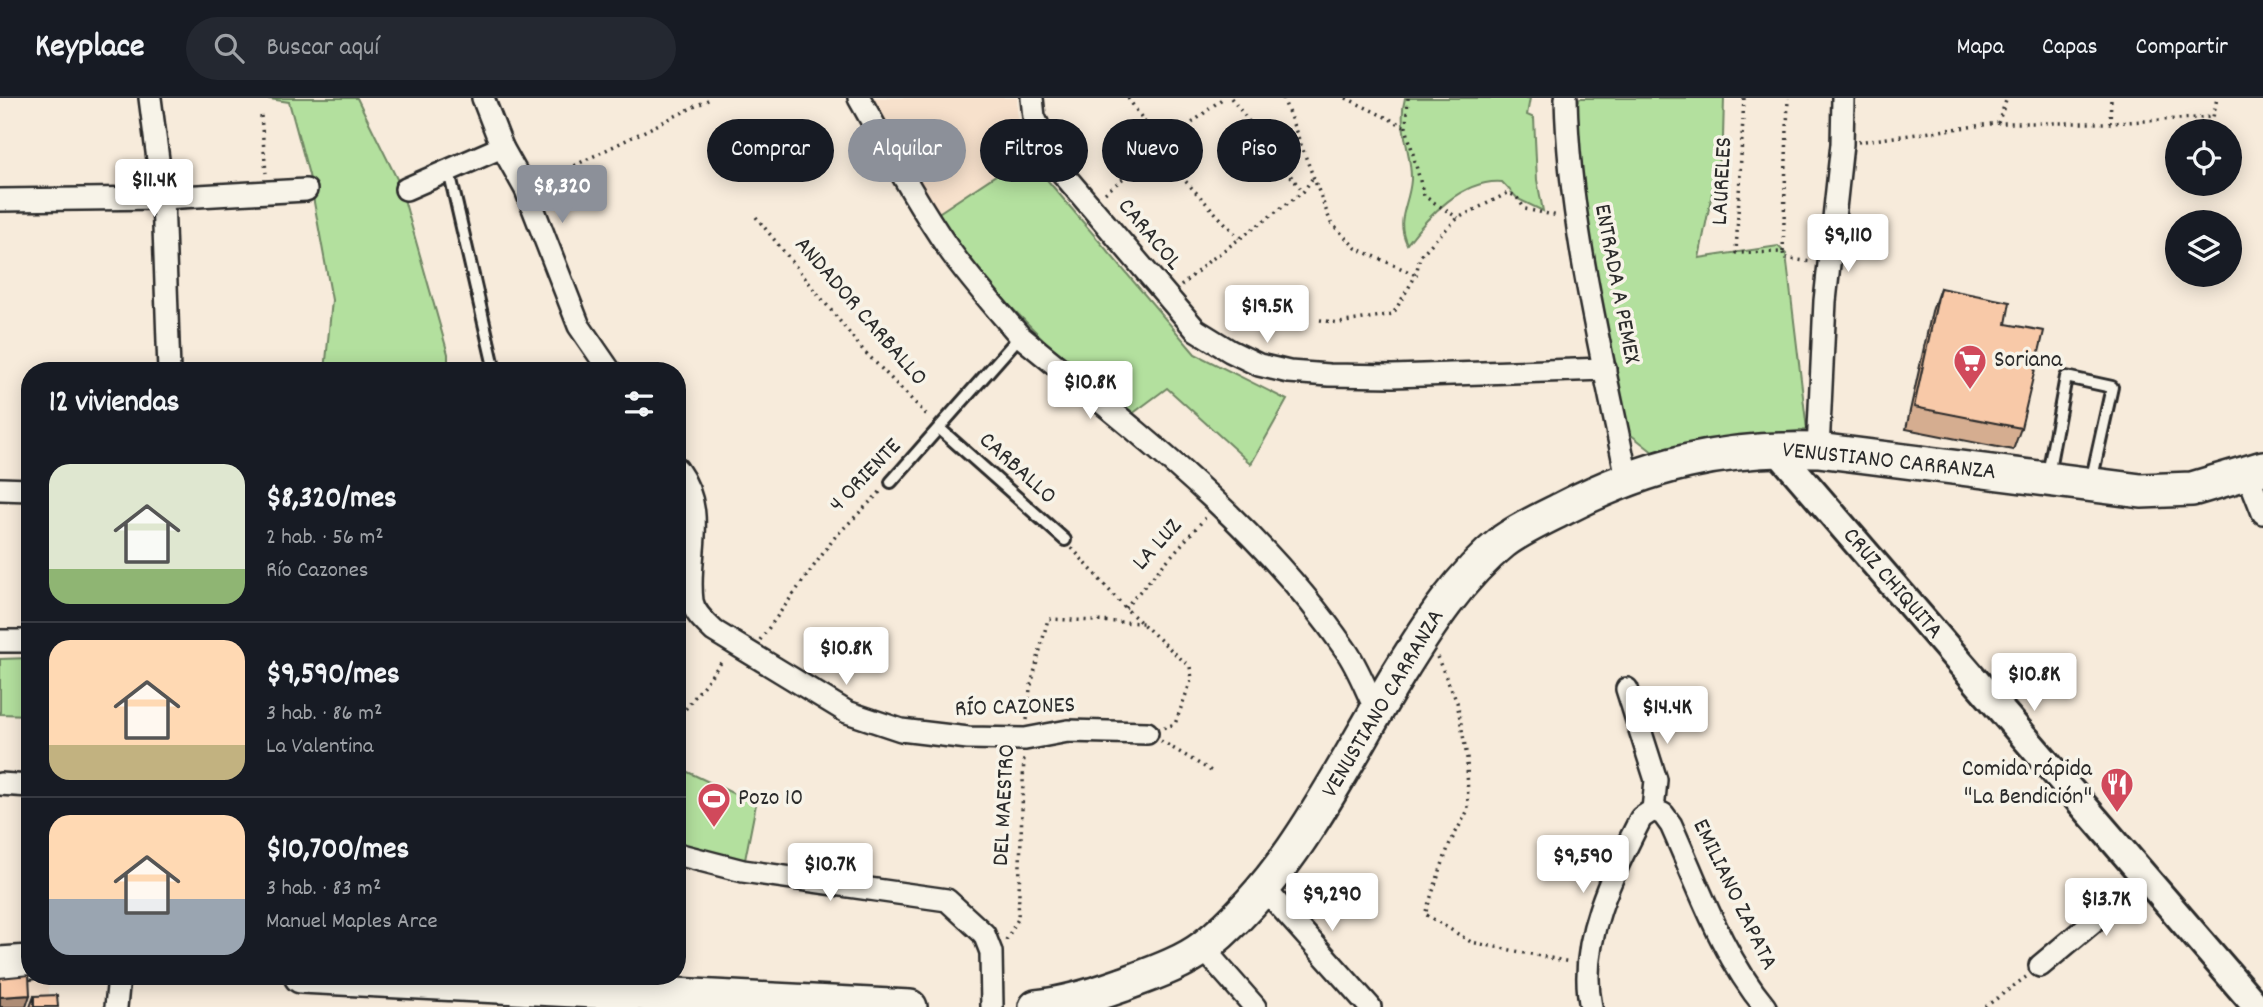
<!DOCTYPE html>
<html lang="es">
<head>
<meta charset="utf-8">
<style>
	:root { --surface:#171b24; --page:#242831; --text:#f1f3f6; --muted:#9ea1a6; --line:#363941; --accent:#8c9099 }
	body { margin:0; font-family:Dekko,sans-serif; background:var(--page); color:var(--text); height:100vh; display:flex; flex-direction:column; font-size:26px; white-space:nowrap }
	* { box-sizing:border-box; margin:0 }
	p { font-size:23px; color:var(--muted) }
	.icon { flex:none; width:38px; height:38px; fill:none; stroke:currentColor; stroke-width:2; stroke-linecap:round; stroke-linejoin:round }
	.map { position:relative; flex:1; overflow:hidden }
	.drawer { position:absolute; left:21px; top:264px; width:665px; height:623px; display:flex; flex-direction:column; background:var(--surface); border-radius:28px; box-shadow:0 4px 18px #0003 }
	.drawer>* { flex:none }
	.hud { position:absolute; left:707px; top:21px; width:665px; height:63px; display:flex; gap:14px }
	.buttons { position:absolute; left:2165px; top:21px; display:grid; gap:14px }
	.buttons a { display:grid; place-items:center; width:77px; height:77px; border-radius:50%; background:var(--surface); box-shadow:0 4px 18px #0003; font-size:35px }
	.price { position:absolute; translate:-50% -60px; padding:0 16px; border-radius:7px; background:#fff; color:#222; font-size:23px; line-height:46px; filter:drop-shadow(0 2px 4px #0008) }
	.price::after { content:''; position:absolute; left:50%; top:42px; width:21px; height:16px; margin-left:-10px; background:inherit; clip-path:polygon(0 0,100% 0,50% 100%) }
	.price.selected { background:var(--accent); color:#fff }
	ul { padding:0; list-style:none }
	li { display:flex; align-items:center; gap:21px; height:175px; padding:0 28px }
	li+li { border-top:2px solid var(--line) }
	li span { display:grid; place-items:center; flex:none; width:196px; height:140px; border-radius:21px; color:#555 }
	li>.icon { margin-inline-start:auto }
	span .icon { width:84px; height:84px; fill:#fffc; stroke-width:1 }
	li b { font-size:30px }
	h2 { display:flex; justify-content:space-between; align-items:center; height:84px; padding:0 28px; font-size:30px }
	.pill { padding:0 24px; border-radius:32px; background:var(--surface); box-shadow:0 4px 18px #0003; font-size:24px; line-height:63px }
	.pill.selected { background:var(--accent); color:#fff }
	header { display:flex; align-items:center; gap:42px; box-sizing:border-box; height:98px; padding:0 35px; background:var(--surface); border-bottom:2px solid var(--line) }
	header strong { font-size:33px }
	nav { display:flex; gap:38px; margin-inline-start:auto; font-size:24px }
	.search { width:490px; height:63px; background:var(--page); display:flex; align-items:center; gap:18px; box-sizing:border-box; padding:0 24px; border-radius:38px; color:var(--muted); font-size:26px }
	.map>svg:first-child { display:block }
	.built { fill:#f7e1cc }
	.green { fill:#b3e09e; stroke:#6f8664; stroke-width:2 }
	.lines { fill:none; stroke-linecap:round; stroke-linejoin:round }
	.service-casing { stroke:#2b2b2b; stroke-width:16 }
	.minor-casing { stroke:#2b2b2b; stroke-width:26 }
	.tertiary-casing { stroke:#2b2b2b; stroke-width:32 }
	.primary-casing { stroke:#2b2b2b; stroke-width:38 }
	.path { stroke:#2b2b2b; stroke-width:3.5; stroke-dasharray:2 5; stroke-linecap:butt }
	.service { stroke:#f7f3e8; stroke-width:10 }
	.minor { stroke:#f7f3e8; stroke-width:21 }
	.tertiary { stroke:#f7f3e8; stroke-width:26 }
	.primary { stroke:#f7f3e8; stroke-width:33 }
	.wall { fill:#d5ad90; stroke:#2b2b2b; stroke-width:2 }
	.shaded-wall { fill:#ae8d76; stroke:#2b2b2b; stroke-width:2 }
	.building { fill:#f8c9a8; stroke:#2b2b2b; stroke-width:2 }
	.labels { text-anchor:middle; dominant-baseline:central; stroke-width:7; stroke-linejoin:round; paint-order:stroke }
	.street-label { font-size:24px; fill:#2b2b2b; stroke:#f7f3e8 }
	.poi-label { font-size:24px; fill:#2b2b2b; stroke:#f7f3e8; text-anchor:start }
</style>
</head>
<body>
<header>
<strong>Keyplace</strong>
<div class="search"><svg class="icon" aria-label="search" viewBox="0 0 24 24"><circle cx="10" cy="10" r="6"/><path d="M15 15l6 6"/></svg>Buscar aquí</div>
<nav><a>Mapa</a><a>Capas</a><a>Compartir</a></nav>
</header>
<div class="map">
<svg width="2263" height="909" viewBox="0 0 2263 909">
	<rect width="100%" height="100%" fill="#f7ebdb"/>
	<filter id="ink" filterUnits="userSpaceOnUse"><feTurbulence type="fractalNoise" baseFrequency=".0143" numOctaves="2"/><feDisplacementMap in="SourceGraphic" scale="14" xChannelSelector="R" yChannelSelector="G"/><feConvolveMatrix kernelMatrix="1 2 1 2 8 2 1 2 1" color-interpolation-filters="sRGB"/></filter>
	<g filter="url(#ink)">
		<!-- built -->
		<g class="built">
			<polygon points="865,0 1017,0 1017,14 1026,57 934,118"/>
			<polygon points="24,881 48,881 50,909 0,909"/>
		</g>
		<!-- green -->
		<g class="green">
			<polygon points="263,0 357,0 400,87 448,256 448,273 325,273 332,202 309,77 289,4"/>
			<path d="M1405 0H1530L1527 17 1534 20 1537 82 1543 113 1518 101 1502 84C1463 81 1428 118 1407 146 1395 121 1409 108 1411 82 1412 54 1397 29 1405 0Z"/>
			<polygon points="1580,0 1724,0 1723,40 1699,160 1778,148 1786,156 1807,332 1699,343 1654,355 1621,329 1569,28"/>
			<polygon points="1026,57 1195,256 1287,302 1251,366 1167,290 1124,322 954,152 934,118"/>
			<polygon points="30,560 30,617 0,616 0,561"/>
			<polygon points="677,669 756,706 743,772 677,755"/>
		</g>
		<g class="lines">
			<defs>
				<g id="service">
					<polyline points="449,73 495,273"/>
					<polyline points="940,331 1065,442"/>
					<polyline points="2048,376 2066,279 2112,289 2091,384"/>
					<polyline points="891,384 1020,238"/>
					<polyline points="677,434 695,436"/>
				</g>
				<g id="minor">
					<polyline points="150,0 163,100 169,273"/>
					<polyline points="483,0 502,49 526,92 579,228 610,273"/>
					<path d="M859 0C888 51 915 102 948 150 970 181 996 210 1020 238 1136 333 1259 426 1345 551 1358 569 1366 592 1376 612"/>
					<polyline points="1032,0 1034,19 1058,70 1196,232 1230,253 1259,267 1289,274 1329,277 1393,278 1605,271"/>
					<path d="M1566 0C1569 128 1602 255 1627 380"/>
					<polyline points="406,91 502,49"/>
					<polyline points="0,102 163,100 306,92"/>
					<polyline points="1818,352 1825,203 1842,46 1843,0"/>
					<path d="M677 371C709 416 686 455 692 503 694 515 705 524 714 533L847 614 901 632 968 640 1025 641 1068 633 1147 635"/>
					<polyline points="2248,377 2263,415"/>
					<polyline points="0,391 30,392"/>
					<polyline points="0,543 30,543"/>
					<polyline points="1627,591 1656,682 1653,712"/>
					<polyline points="0,686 30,688"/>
					<path d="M1653 712 1663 716 1671 727C1699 789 1721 856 1765 909"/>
					<polyline points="677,756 743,773 947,802 984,836 991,854 992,909"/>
					<polyline points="1263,789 1370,909"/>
					<polyline points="1203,850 1255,909"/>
					<polyline points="2040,868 2144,781"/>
					<polyline points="116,909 119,878"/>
					<path d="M1591 909C1577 845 1613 775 1641 720L1653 712"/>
				</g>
				<polyline id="tertiary" points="1776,351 2257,909"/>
				<g id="primary">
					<polyline points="0,866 30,864"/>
					<polyline points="301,878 910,909"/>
					<path d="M1036 909C1065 906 1094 897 1122 887 1148 877 1182 866 1204 849 1293 778 1341 670 1399 575 1428 528 1460 478 1504 443 1522 430 1544 420 1564 410 1649 366 1723 349 1818 352L2141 393 2192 391 2263 370"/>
				</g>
			</defs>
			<!-- service casing -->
			<use href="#service" class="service-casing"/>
			<!-- minor casing -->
			<use href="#minor" class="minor-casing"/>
			<!-- tertiary casing -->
			<use href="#tertiary" class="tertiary-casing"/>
			<!-- primary casing -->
			<use href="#primary" class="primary-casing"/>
			<!-- path -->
			<g class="path">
				<polyline points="1128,0 1162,49"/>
				<polyline points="1231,0 1303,94"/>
				<polyline points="1283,0 1331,125 1356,150 1416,177"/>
				<polyline points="1346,0 1404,28"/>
				<polyline points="1408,0 1406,29 1424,98 1458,120"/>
				<polyline points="1744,0 1736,155 1783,154 1784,160 1812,164"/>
				<polyline points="261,18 266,75"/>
				<polyline points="1998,25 2007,0"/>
				<polyline points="2110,25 2111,0"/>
				<polyline points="1858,44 1998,25 2110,25 2213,19 2217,0"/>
				<polyline points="1157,53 1239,140"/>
				<polyline points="543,83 712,0"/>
				<polyline points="1105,95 1223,0"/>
				<polyline points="756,119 863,252 929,319"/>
				<polyline points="1783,154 1788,0"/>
				<polyline points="1181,188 1208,164 1303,94 1312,81"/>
				<polyline points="1320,222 1339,225 1393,216 1416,177 1420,158 1436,141 1458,120 1508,95 1516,98 1525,111 1558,118"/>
				<polyline points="1072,450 1125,510 1190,569 1192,580 1175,626 1162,630"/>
				<polyline points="1125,510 1205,420"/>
				<polyline points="760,542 835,439 881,393"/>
				<polyline points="1437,559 1457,604 1467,659 1468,712 1449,747 1425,816 1471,844 1570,864"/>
				<polyline points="677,622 723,562"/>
				<polyline points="1027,622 1030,591 1048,521 1143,525"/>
				<polyline points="1161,643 1213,674"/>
				<polyline points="1006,842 1018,821 1024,658"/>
				<polyline points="1985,909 2026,879"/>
			</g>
			<!-- service -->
			<use href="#service" class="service"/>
			<!-- minor -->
			<use href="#minor" class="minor"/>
			<!-- tertiary -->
			<use href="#tertiary" class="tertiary"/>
			<!-- primary -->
			<use href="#primary" class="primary"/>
		</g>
		<!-- wall -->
		<g class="wall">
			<polygon points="1940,190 2006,226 2021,330 2013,352 1906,331 1932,213"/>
			<polygon points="34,898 58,909 30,909"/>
		</g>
		<!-- shaded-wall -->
		<polygon class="shaded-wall" points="30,897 26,909 0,909 0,899"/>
		<!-- building -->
		<g class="building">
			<polygon points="1940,190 2010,204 2006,226 2044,233 2021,330 1914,309"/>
			<polygon points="29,877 30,897 0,899 0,880"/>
			<polygon points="57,897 58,909 34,909 34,898"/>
		</g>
	</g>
	<!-- icons -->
	<defs>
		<symbol id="supermarket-pin" viewBox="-11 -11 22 30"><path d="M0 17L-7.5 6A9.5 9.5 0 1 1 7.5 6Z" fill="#d1495b" stroke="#f7f3e8"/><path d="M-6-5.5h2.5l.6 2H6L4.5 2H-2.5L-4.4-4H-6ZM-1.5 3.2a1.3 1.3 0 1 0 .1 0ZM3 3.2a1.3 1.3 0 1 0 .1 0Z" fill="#fff"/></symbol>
		<symbol id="restaurant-pin" viewBox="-11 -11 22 30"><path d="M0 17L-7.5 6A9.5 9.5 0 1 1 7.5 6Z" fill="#d1495b" stroke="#f7f3e8"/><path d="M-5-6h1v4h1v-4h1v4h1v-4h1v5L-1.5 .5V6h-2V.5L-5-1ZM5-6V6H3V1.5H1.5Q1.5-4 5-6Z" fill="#fff"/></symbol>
		<symbol id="stadium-pin" viewBox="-11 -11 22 30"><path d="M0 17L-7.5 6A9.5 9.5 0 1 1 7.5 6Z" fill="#d1495b" stroke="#f7f3e8"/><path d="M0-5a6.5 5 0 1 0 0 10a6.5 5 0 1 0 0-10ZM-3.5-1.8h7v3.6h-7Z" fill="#fff"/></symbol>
	</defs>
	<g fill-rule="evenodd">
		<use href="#supermarket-pin" x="1951" y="244" width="38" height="52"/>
		<use href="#restaurant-pin" x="2098" y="667" width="38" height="52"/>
		<use href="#stadium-pin" x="695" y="682" width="38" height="52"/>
	</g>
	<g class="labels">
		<!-- street labels -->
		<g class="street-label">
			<text transform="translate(1723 83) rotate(-87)">LAURELES</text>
			<text transform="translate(1149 137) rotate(50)">CARACOL</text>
			<text transform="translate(1616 186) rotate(79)">ENTRADA A PEMEX</text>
			<text transform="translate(860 214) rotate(49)">ANDADOR CARBALLO</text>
			<text transform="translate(1889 364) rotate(6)">VENUSTIANO CARRANZA</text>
			<text transform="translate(1017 371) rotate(42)">CARBALLO</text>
			<text transform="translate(866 378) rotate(-46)">4 ORIENTE</text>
			<text transform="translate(1158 447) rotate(-48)">LA LUZ</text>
			<text transform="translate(1892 486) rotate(49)">CRUZ CHIQUITA</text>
			<text transform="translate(1384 606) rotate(-59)">VENUSTIANO CARRANZA</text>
			<text transform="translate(1015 610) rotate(-2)">RÍO CAZONES</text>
			<text transform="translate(1005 707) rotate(-87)">DEL MAESTRO</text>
			<text transform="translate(1734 797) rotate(64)">EMILIANO ZAPATA</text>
		</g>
		<!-- poi labels -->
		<g class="poi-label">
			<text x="1994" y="263">Soriana</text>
			<text x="2092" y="672" text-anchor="end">Comida rápida<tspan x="2092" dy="28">"La Bendición"</tspan></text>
			<text x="738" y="701">Pozo 10</text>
		</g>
	</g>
</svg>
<div class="buttons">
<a><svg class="icon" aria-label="locate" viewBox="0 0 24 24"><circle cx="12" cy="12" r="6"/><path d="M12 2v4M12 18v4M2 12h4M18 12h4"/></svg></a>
<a><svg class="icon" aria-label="layers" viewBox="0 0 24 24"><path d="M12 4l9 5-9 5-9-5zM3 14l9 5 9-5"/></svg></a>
</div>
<b class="price" style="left:154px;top:121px">$11.4K</b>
<b class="price selected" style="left:562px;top:127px">$8,320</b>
<b class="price" style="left:1848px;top:176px">$9,110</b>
<b class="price" style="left:1267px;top:247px">$19.5K</b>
<b class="price" style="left:1090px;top:323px">$10.8K</b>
<b class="price" style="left:846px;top:589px">$10.8K</b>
<b class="price" style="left:2034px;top:615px">$10.8K</b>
<b class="price" style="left:1667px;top:648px">$14.4K</b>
<b class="price" style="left:1583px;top:797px">$9,590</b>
<b class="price" style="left:830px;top:805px">$10.7K</b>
<b class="price" style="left:1332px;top:835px">$9,290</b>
<b class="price" style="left:2106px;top:840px">$13.7K</b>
<div class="hud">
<a class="pill">Comprar</a>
<a class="pill selected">Alquilar</a>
<a class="pill">Filtros</a>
<a class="pill">Nuevo</a>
<a class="pill">Piso</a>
</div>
<section class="drawer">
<h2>12 viviendas<svg class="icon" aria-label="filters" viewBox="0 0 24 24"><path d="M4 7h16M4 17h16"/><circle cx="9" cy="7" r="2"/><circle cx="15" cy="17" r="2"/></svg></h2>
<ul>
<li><span style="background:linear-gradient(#dfe7d0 75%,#8fb573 0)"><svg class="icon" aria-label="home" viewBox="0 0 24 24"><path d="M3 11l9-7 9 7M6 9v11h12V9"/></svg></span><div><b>$8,320/mes</b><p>2 hab. · 56 m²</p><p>Río Cazones</p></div></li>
<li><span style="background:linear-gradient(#ffd9b3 75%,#c2b280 0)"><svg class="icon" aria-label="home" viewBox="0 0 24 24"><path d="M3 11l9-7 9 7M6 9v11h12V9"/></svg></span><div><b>$9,590/mes</b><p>3 hab. · 86 m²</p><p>La Valentina</p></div></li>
<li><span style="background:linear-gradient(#ffd9b3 60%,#9aa5b1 0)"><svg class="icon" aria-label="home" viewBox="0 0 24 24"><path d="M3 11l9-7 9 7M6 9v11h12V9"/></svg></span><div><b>$10,700/mes</b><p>3 hab. · 83 m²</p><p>Manuel Maples Arce</p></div></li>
</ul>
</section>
</div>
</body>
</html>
